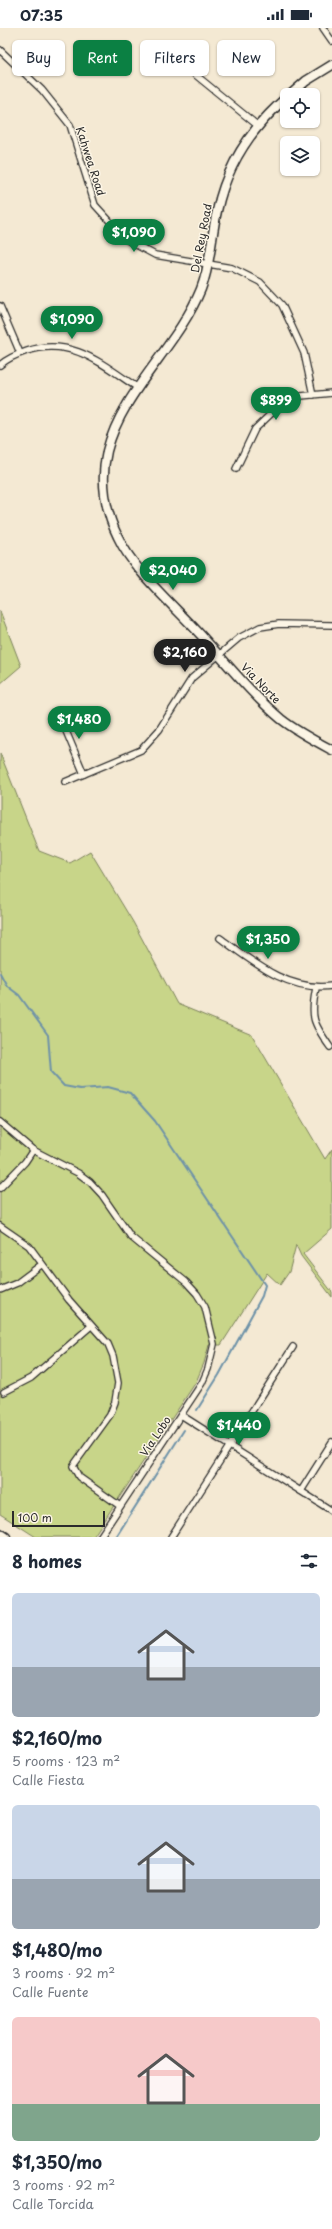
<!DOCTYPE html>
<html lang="en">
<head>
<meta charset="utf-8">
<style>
	:root { --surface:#fff; --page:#f6f6f7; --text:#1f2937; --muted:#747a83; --accent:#0b8043 }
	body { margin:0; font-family:"Playpen Sans",sans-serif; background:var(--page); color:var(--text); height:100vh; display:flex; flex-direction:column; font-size:15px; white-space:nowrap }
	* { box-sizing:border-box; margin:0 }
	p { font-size:13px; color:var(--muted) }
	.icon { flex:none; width:22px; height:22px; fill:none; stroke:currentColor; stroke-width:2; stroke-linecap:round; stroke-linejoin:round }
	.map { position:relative; height:1509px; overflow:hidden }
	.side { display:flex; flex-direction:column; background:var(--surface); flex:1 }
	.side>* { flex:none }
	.banner { position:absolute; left:12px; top:12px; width:308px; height:36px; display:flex; gap:8px }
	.controls { position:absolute; left:280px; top:60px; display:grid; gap:8px }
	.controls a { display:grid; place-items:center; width:40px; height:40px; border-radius:6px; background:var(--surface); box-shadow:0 1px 3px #0004; font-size:20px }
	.scale { position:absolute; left:12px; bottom:10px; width:93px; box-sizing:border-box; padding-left:4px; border:2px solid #2b2b2b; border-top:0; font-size:11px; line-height:14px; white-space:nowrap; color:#2b2b2b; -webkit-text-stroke:3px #fcf5e5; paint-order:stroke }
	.price { position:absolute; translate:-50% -34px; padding:0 9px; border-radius:14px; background:var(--accent); color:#fff; font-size:13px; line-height:26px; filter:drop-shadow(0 1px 2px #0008) }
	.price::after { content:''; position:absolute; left:50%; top:24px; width:12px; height:9px; margin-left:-6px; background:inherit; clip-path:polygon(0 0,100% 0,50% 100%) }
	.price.selected { background:#222; color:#fff }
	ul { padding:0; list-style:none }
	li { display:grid; align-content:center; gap:8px; height:212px; padding:0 12px }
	li span { display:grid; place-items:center; height:124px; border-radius:6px; color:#555 }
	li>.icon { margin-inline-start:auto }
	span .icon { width:72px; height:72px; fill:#fffc; stroke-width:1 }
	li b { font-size:17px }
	h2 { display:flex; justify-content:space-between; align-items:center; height:48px; padding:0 12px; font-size:17px }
	.tag { padding:0 14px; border-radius:6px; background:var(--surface); box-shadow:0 1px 3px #0004; font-size:14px; line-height:36px }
	.tag.selected { background:var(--accent); color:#fff }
	.status { display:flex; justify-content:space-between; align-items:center; height:28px; padding:0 20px; background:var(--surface); direction:ltr }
	.status svg { height:11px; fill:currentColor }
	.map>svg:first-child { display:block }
	.green { fill:#c8d589; stroke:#7a805a }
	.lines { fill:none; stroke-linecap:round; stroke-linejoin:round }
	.stream { stroke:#6e92a8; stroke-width:2 }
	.street-casing { stroke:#2b2b2b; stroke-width:8 }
	.secondary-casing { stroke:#2b2b2b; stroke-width:11 }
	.street { stroke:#fcf5e5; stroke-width:5.5 }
	.secondary { stroke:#fcf5e5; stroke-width:8 }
	.labels { text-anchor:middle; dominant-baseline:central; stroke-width:3; stroke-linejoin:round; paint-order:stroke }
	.street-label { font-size:11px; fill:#2b2b2b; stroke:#fcf5e5 }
</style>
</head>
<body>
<div class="status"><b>07:35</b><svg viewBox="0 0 49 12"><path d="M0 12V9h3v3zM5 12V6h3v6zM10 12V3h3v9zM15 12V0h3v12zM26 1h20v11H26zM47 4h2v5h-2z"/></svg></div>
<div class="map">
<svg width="332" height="1509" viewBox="0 0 332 1509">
	<rect width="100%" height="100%" fill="#f4e9d3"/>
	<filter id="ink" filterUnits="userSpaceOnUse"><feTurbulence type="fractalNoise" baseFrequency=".025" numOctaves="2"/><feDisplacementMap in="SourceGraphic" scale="8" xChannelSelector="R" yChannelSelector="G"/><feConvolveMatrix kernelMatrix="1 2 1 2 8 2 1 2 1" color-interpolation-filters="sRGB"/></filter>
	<g filter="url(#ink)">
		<!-- green -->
		<g class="green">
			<polygon points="0,583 21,638 0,656"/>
			<polygon points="0,725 39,823 70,835 90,823 133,894 177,976 252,1007 325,1131 332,1121 332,1201 303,1226 332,1264 332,1269 301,1228 296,1217 289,1244 280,1257 267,1245 221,1317 209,1317 204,1335 196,1354 93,1509 36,1509 0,1486"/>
		</g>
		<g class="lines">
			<!-- stream -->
			<g class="stream">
				<polyline points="0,945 7,958 19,967 48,1007 51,1044 64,1058 80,1061 108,1059 130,1065 155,1093 265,1257 262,1268 219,1347 197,1382"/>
				<polyline points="116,1509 184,1402"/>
			</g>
			<defs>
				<g id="street">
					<polyline points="323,0 332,13"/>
					<polyline points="0,22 42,62 70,97 95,177 127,212 155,227 232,240 260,254 282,277 304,325 313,367"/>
					<polyline points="192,44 257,97"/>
					<polyline points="0,278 20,325"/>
					<path d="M0 337C8 330 18 326 27 323 72 308 103 337 138 360"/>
					<polyline points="236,441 255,401 276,381 301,368 332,365"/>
					<polyline points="58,684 84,746"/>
					<polyline points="65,754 141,722 159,702 192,650 239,610 260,599 279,596 332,597"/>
					<path d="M220 910C253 934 288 964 332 958"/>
					<path d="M316 960C310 989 313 995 330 1019"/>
					<polyline points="0,1094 33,1122 25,1134 0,1160"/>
					<polyline points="33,1122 78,1145 90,1154 102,1167 131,1209 186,1254 197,1266 205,1279 214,1316 208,1341 202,1355 100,1509"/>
					<polyline points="0,1198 29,1218 69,1272 108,1316 113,1328 118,1355 115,1374 110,1387 73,1438 79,1449 120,1478"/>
					<polyline points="0,1262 17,1255 41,1237"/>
					<polyline points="4,1364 31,1350 91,1298"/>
					<polyline points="181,1387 332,1483"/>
					<polyline points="301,1463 332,1414"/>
					<polyline points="171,1509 293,1319"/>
				</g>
				<g id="secondary">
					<polyline points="290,67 306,53 332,37"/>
					<path d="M287 69C251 100 227 136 217 183 211 209 211 236 201 261 178 318 122 363 107 423 100 452 105 483 118 509 133 542 173 577 198 604 225 633 250 665 281 691 296 703 315 713 332 722"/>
					<polyline points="0,1505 6,1509"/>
				</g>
			</defs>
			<!-- street casing -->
			<use href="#street" class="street-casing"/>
			<!-- secondary casing -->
			<use href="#secondary" class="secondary-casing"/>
			<!-- street -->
			<use href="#street" class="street"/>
			<!-- secondary -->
			<use href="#secondary" class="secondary"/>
		</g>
	</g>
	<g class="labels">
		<!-- street labels -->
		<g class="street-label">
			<text transform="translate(91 133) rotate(72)">Kahwea Road</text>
			<text transform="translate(201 210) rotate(-79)">Del Rey Road</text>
			<text transform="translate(261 655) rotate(46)">Via Norte</text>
			<text transform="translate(155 1408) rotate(-56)">Via Lobo</text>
		</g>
	</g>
</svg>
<div class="controls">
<a><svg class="icon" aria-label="locate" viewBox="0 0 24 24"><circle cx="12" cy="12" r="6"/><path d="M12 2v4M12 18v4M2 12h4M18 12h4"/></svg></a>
<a><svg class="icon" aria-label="layers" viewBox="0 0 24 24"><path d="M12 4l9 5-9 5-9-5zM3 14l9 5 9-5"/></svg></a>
</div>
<div class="scale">100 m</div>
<b class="price" style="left:134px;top:225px">$1,090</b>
<b class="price" style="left:72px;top:312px">$1,090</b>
<b class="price" style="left:276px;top:393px">$899</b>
<b class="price" style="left:173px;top:563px">$2,040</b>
<b class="price selected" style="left:185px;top:645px">$2,160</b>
<b class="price" style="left:79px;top:712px">$1,480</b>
<b class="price" style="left:268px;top:932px">$1,350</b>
<b class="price" style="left:239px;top:1418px">$1,440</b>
<div class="banner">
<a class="tag">Buy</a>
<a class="tag selected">Rent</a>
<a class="tag">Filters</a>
<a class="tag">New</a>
</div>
</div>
<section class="side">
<h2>8 homes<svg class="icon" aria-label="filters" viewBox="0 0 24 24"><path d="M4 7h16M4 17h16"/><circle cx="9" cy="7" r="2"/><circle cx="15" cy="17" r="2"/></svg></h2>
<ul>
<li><span style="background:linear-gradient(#c9d6e8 60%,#9aa5b1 0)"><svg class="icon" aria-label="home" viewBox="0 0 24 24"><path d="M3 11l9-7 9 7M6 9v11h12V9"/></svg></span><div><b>$2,160/mo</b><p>5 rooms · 123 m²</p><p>Calle Fiesta</p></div></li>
<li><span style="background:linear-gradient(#c9d6e8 60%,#9aa5b1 0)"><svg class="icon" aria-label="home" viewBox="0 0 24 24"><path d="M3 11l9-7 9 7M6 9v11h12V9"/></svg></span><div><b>$1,480/mo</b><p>3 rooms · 92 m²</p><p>Calle Fuente</p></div></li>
<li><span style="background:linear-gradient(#f6c9c9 70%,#7fa58c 0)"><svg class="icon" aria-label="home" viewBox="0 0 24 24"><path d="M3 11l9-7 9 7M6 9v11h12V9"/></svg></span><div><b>$1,350/mo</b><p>3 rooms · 92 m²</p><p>Calle Torcida</p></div></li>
</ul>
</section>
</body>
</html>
